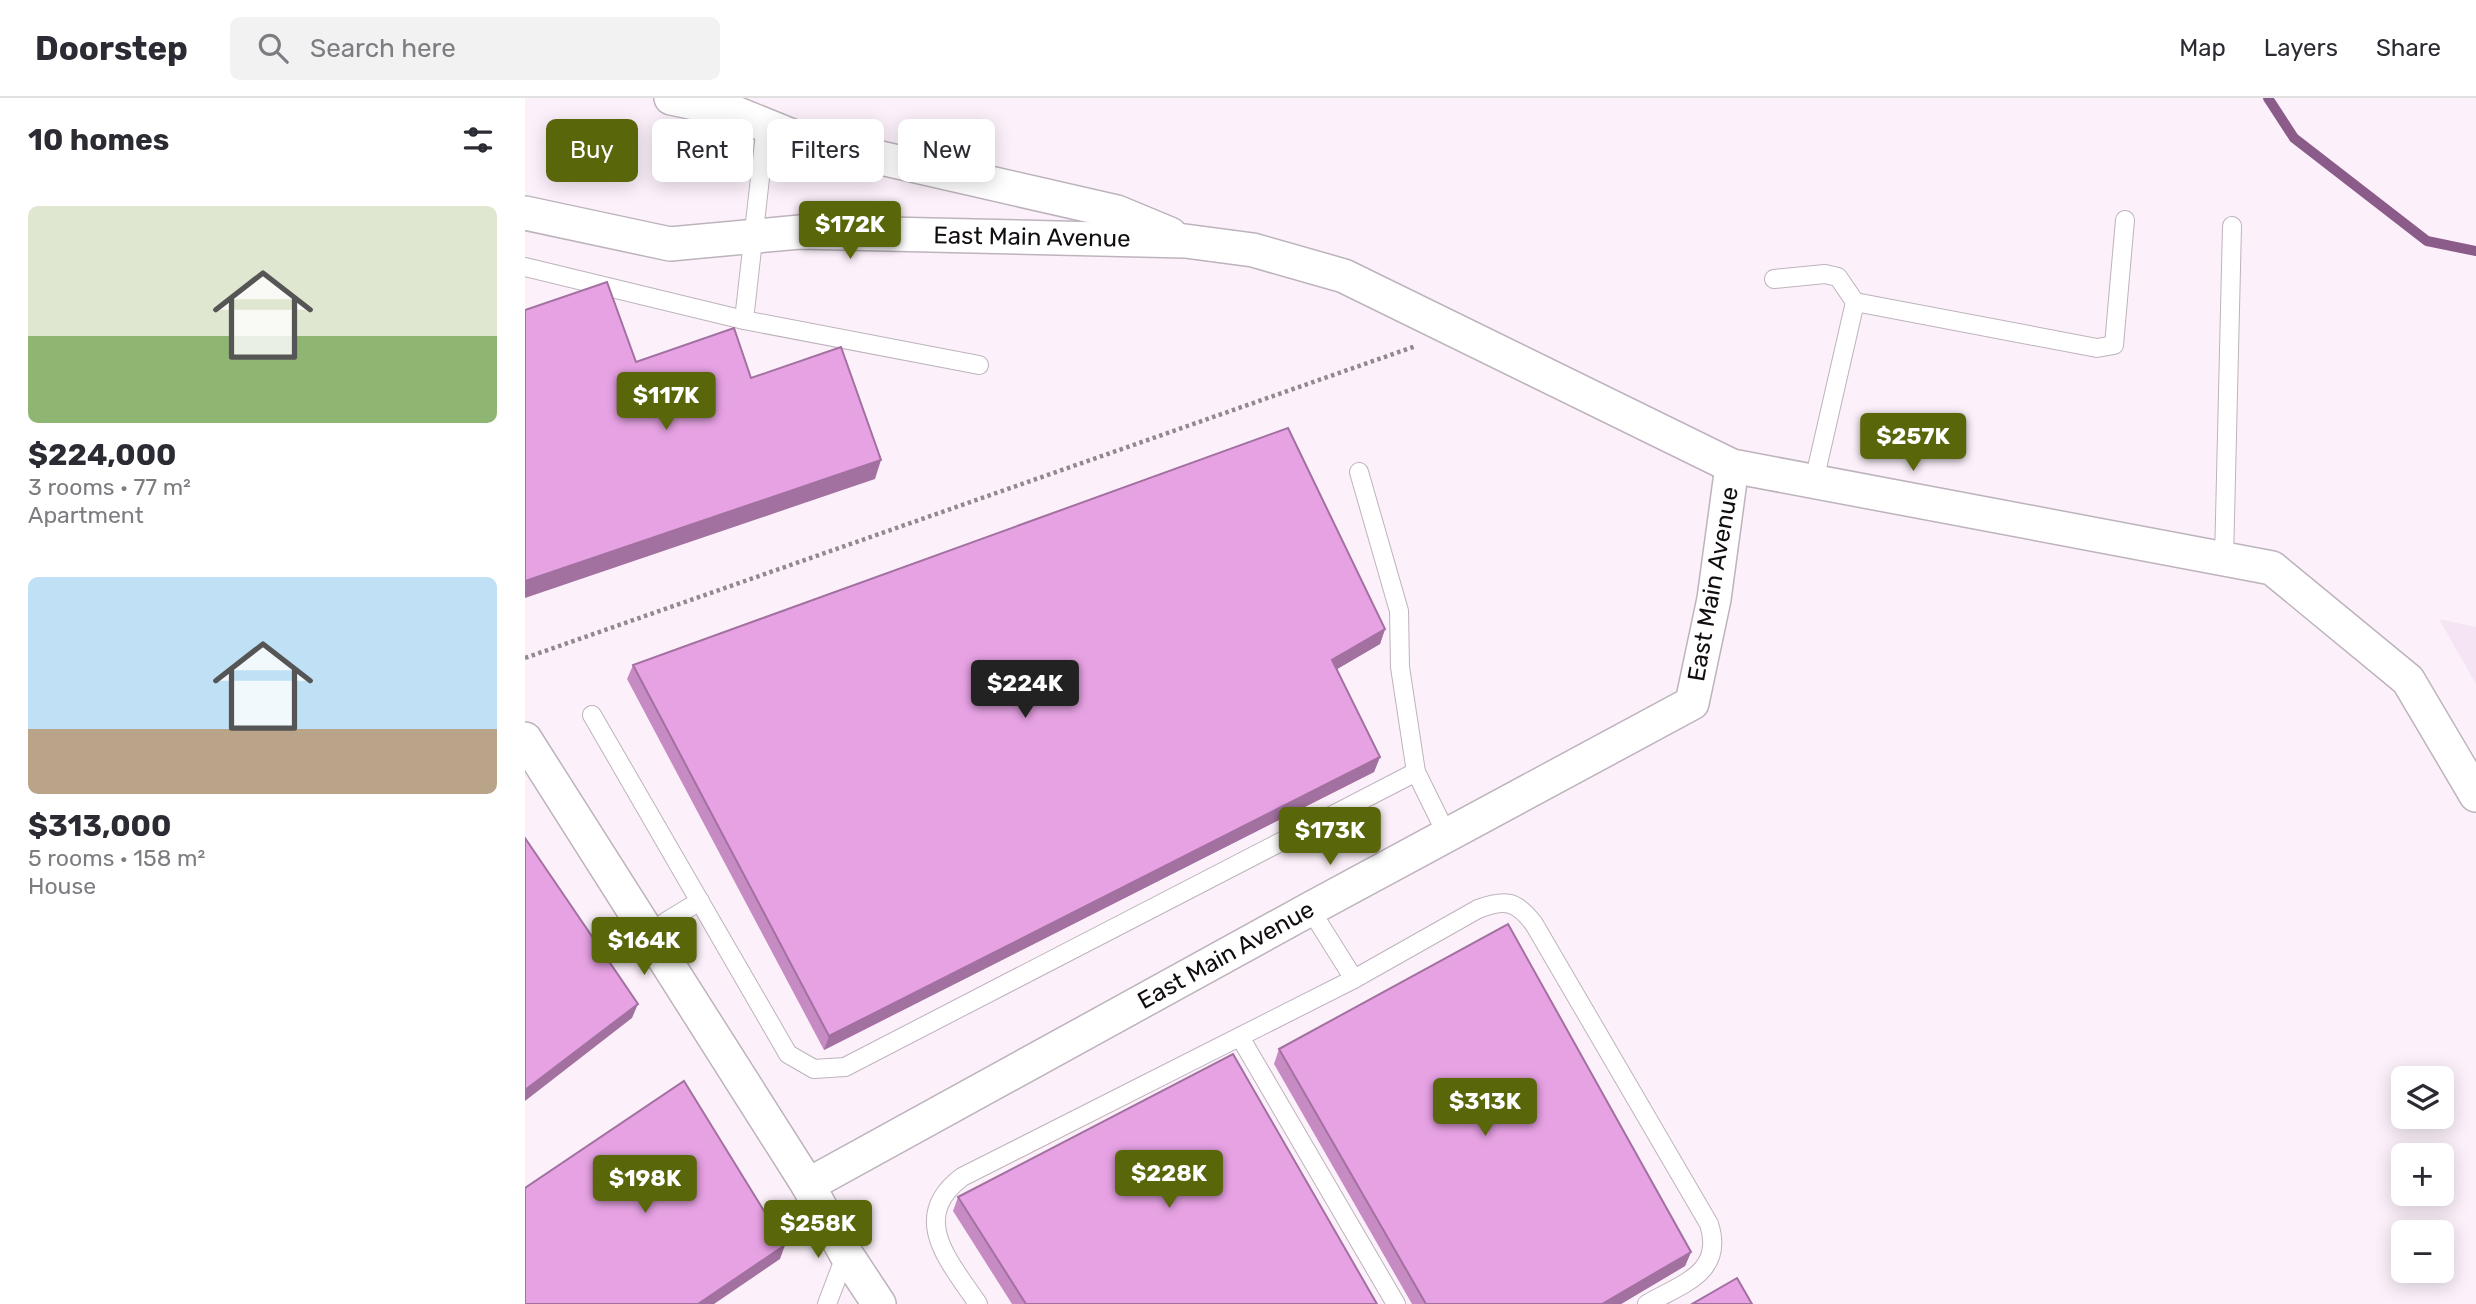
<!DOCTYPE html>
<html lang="en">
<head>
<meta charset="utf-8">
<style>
	:root { --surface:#fff; --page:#f2f2f3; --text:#2b2b33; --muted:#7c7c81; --line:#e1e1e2; --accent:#59660a }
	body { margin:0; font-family:Rubik,sans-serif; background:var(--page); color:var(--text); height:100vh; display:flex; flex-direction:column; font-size:26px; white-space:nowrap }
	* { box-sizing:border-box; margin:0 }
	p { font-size:23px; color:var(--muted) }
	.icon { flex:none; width:38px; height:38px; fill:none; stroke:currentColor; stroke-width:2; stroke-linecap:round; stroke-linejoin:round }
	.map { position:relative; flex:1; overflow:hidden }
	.panel { display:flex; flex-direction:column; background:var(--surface); width:525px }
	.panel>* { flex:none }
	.banner { position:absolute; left:21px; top:21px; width:665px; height:63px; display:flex; gap:14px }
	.tools { position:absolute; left:1866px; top:968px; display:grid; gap:14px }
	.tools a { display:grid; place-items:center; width:63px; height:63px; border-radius:10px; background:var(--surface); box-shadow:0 4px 18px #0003; font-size:35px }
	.price { position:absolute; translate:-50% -60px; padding:0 16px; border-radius:7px; background:var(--accent); color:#fff; font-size:23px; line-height:46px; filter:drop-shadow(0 2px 4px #0008) }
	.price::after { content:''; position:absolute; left:50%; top:42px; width:21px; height:16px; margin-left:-10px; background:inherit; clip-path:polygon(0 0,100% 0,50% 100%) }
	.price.on { background:#222; color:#fff }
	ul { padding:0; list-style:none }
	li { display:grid; align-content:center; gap:14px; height:371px; padding:0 28px }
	li span { display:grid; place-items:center; height:217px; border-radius:10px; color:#555 }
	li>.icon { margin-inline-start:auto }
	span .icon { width:126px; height:126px; fill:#fffc; stroke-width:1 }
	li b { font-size:30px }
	h2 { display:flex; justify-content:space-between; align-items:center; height:84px; padding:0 28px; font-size:30px }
	.pill { padding:0 24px; border-radius:10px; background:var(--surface); box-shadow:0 4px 18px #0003; font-size:24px; line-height:63px }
	.pill.on { background:var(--accent); color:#fff }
	header { display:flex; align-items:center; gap:42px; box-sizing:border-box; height:98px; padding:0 35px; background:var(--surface); border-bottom:2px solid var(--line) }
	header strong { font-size:33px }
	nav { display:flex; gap:38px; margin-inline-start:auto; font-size:24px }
	.search { width:490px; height:63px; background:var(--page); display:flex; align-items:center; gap:18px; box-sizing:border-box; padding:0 24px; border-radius:10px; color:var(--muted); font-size:26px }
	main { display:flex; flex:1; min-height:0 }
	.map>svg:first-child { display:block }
	.built { fill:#f5e4f4 }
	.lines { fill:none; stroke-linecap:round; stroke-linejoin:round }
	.stream { stroke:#8b5b89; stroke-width:10 }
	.lane-casing { stroke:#bdb3bc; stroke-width:20 }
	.street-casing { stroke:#bdb3bc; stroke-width:36 }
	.path { stroke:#918990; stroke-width:4.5; stroke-dasharray:3.5 3.5; stroke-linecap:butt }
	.lane { stroke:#fff; stroke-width:18 }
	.street { stroke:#fff; stroke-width:33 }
	.wall { fill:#c78bc4 }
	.shaded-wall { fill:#a271a0 }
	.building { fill:#e7a2e4; stroke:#a271a0; stroke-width:2 }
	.labels { text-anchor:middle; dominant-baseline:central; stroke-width:7; stroke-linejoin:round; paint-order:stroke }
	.street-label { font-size:24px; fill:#110d11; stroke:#fff }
</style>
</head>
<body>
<header>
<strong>Doorstep</strong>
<div class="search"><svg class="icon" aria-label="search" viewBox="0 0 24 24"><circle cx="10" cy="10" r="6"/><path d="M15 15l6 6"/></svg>Search here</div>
<nav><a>Map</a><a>Layers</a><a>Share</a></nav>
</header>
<main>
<section class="panel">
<h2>10 homes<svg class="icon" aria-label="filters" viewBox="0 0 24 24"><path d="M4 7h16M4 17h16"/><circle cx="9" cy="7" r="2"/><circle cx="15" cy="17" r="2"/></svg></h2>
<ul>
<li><span style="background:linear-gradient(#dfe7d0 60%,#8fb573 0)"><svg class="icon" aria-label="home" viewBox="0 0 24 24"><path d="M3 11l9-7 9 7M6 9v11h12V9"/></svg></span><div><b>$224,000</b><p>3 rooms · 77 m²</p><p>Apartment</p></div></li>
<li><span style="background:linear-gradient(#bfe0f5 70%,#b9a48a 0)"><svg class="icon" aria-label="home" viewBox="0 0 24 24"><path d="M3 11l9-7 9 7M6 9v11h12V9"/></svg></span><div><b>$313,000</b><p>5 rooms · 158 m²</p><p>House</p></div></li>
</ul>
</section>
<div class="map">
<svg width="1951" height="1206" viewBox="0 0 1951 1206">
	<rect width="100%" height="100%" fill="#fcf1fb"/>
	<!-- built -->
	<polygon class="built" points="1914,521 1951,529 1951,586"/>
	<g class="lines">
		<!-- stream -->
		<polyline class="stream" points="1743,0 1769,40 1902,143 1951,153"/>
		<defs>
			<g id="lane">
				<polyline points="0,169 219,222 241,27"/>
				<polyline points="1249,181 1300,176 1313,179 1330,204"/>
				<polyline points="219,222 454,267"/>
				<polyline points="834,374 874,513 875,569 891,674 922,737"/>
				<polyline points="1289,383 1330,204 1572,250 1589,247 1600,122"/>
				<polyline points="1699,462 1707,128"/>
				<polyline points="67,617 263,956 289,971 320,969 891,674"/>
				<path d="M785 811 829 881 953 811C980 801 991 802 1009 826L1184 1126C1200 1175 1156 1186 1122 1206"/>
				<polyline points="125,837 142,823 175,803"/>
				<polyline points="715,939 871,1206"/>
				<polyline points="302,1206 321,1156"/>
				<path d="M453 1206C425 1164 383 1120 437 1079L829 881"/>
			</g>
			<g id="street">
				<polyline points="146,0 203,12 277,42 592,114 645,136"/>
				<polyline points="0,115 145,146 275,134 660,143 728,152 819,178 1207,368 1747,470 1883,582 1951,697"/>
				<polyline points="0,641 283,1087 321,1156 354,1206"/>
				<polyline points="283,1087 785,811 1167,605 1189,501 1207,368"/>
			</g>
		</defs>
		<!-- lane casing -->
		<use href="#lane" class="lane-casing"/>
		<!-- street casing -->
		<use href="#street" class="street-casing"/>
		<!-- path -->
		<polyline class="path" points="0,560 891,248"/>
		<!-- lane -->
		<use href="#lane" class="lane"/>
		<!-- street -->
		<use href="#street" class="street"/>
	</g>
	<!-- wall -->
	<g class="wall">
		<polygon points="860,531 855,546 812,571 855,659 849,674 299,952 102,581 108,567"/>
		<polygon points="754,951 1166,1154 1160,1168 1096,1206 887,1206 749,966"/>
		<polygon points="433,1099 852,1206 487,1206 428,1113"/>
	</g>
	<!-- shaded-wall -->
	<g class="shaded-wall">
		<polygon points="356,362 350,381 0,500 0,483"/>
		<polygon points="860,531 855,546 802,577 807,562"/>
		<polygon points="855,659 849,674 299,952 304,938"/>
		<polygon points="113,906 107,920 0,1003 0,992"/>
		<polygon points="260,1147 255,1161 189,1206 173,1206"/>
		<polygon points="1166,1154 1160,1168 1096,1206 1077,1206"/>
	</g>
	<!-- building -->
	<g class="building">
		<polygon points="82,184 111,264 209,230 226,280 316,249 356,362 0,483 0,212"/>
		<polygon points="763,330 860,531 807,562 855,659 304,938 108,567"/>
		<polygon points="0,740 113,906 0,992"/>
		<polygon points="983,826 1166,1154 1077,1206 901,1206 754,951"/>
		<polygon points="708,956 852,1206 501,1206 433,1099"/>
		<polygon points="159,983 260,1147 173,1206 0,1206 0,1090"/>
		<polygon points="1212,1180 1227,1206 1167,1206"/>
	</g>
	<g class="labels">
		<!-- street labels -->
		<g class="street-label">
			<text transform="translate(507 139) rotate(1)">East Main Avenue</text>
			<text transform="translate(1188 486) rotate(-80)">East Main Avenue</text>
			<text transform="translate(701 857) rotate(-29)">East Main Avenue</text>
		</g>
	</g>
</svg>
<div class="tools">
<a><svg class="icon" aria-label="layers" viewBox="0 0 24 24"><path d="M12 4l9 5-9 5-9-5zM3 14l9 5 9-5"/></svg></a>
<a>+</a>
<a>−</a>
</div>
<b class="price" style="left:325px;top:163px">$172K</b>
<b class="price" style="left:141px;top:334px">$117K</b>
<b class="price" style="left:1388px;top:375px">$257K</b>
<b class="price on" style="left:500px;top:622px">$224K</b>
<b class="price" style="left:805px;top:769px">$173K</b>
<b class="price" style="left:119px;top:879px">$164K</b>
<b class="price" style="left:960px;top:1040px">$313K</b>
<b class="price" style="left:644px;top:1112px">$228K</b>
<b class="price" style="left:120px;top:1117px">$198K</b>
<b class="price" style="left:293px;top:1162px">$258K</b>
<div class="banner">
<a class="pill on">Buy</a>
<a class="pill">Rent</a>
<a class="pill">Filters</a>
<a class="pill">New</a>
</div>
</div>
</main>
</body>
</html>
